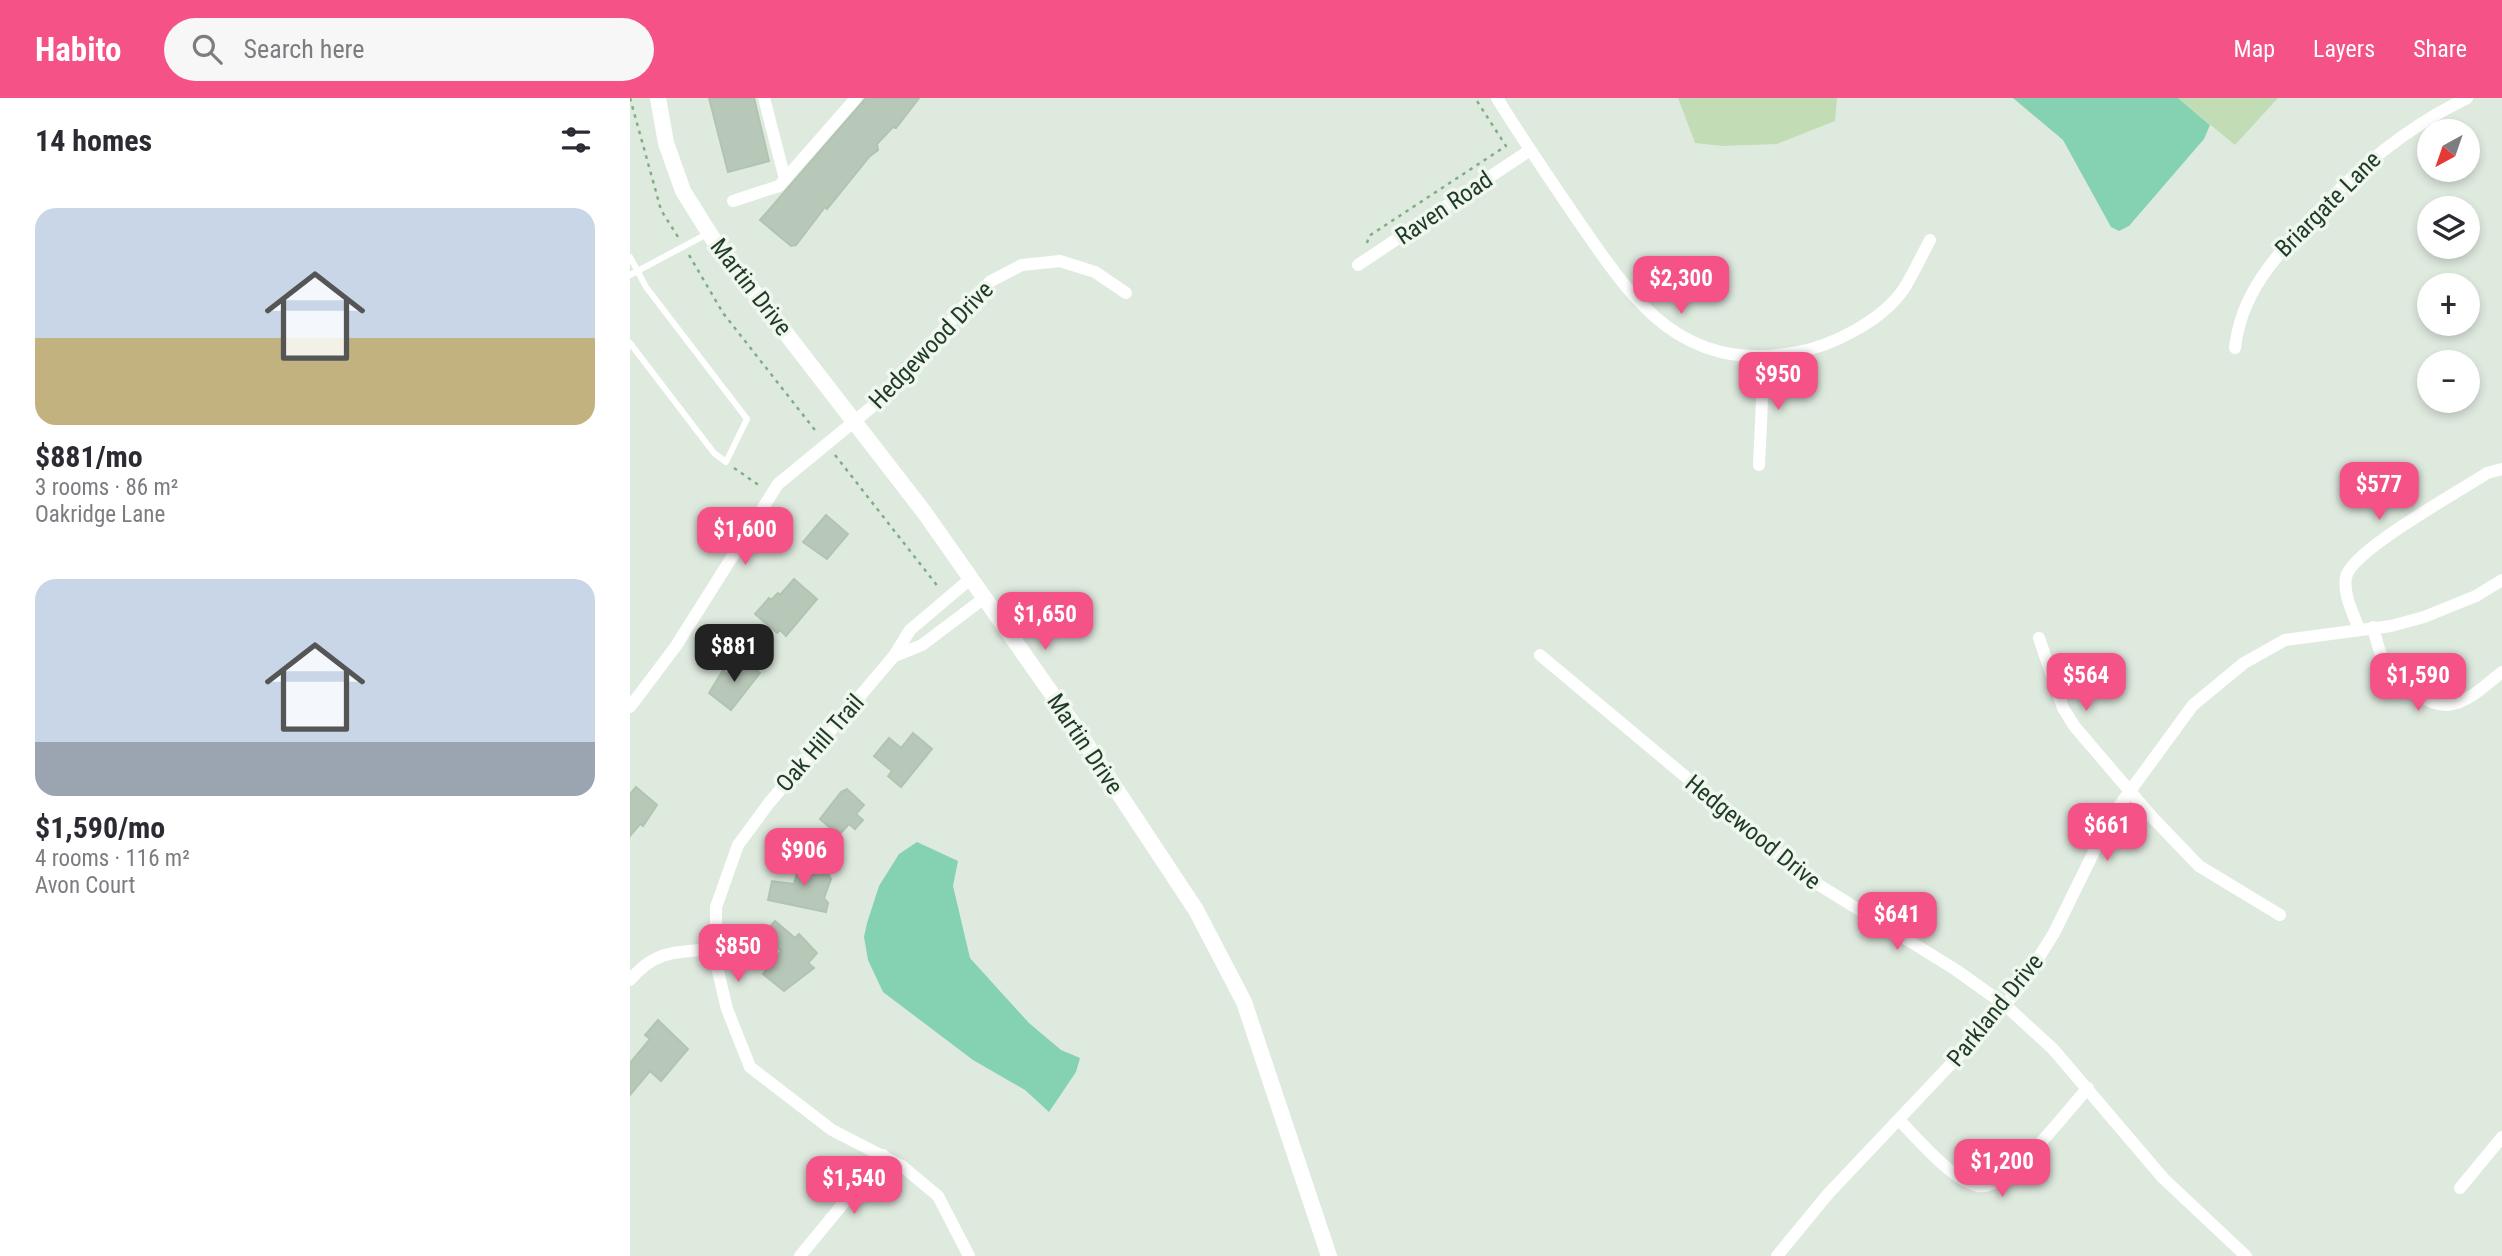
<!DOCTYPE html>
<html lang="en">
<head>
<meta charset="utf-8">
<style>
	:root { --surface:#fff; --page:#f7f7f7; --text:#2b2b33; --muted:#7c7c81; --accent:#f55288 }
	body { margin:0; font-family:"Roboto Condensed",sans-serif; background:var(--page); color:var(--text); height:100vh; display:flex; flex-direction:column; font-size:26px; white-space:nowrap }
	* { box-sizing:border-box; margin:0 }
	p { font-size:23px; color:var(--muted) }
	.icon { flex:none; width:38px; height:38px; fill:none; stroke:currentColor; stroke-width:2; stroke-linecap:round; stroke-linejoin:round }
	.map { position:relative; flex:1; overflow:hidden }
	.drawer { display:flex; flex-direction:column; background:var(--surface); width:630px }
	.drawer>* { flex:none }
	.needle { width:46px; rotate:220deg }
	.tools { position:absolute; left:1787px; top:21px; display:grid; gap:14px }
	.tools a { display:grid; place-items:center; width:63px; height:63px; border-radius:50%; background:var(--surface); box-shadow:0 4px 10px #0003; font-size:35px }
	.price { position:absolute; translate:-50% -60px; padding:0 16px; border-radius:14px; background:var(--accent); color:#fff; font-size:23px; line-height:46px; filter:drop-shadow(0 2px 4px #0008) }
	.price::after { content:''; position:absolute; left:50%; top:42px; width:21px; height:16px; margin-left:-10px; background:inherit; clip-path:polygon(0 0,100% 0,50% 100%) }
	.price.on { background:#222; color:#fff }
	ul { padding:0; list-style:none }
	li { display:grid; align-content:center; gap:14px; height:371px; padding:0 35px }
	li span { display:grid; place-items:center; height:217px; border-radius:21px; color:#555 }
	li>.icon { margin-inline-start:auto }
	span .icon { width:126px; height:126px; fill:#fffc; stroke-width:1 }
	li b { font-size:30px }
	h2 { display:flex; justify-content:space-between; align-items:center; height:84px; padding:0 35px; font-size:30px }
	header { display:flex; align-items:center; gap:42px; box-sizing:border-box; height:98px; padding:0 35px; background:var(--accent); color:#fff }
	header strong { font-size:33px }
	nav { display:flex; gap:38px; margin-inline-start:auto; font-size:24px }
	.search { width:490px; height:63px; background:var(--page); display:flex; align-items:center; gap:18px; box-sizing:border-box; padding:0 24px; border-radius:38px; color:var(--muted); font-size:26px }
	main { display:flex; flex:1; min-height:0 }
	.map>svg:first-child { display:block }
	.green { fill:#c2ddb6 }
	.water { fill:#84d2b1 }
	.building { fill:#b8c8b8; stroke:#b1c4b1; stroke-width:2 }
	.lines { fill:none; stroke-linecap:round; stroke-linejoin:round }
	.path { stroke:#7eaf83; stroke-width:2.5; stroke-dasharray:3.5 5; stroke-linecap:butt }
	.service { stroke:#fff; stroke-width:6 }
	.minor { stroke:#fff; stroke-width:12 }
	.tertiary { stroke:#fff; stroke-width:16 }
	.labels { text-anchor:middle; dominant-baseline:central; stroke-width:7; stroke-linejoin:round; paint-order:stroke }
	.street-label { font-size:24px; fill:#1f3b24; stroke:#f0f7ef }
</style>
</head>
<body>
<header>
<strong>Habito</strong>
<div class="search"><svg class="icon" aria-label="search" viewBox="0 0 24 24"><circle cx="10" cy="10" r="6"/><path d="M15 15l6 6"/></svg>Search here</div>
<nav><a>Map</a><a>Layers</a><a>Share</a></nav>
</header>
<main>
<section class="drawer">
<h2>14 homes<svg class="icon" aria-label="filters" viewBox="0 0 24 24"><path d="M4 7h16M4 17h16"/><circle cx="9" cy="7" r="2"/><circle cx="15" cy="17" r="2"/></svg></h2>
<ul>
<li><span style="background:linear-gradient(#c9d6e8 60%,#c2b280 0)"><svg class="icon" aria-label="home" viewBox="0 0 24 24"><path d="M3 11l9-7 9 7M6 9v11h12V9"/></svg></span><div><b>$881/mo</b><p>3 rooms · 86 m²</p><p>Oakridge Lane</p></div></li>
<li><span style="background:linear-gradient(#c9d6e8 75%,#9aa5b1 0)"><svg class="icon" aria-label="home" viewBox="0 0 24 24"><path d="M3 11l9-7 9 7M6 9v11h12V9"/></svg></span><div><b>$1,590/mo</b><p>4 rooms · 116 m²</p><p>Avon Court</p></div></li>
</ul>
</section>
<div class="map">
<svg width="1872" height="1158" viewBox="0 0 1872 1158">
	<rect width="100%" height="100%" fill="#dfeadf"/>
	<!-- green -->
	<g class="green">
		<polygon points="1048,0 1207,0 1205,23 1147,46 1092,48 1065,45"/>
		<polygon points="1548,0 1648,0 1605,47"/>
	</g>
	<!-- water -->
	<g class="water">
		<polygon points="1383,0 1548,0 1580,27 1574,41 1499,128 1489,133 1481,129 1433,42"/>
		<polygon points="287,744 328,763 323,788 340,860 399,925 431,952 450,960 446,974 419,1014 395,992 343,962 253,894 238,862 234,839 237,825 249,788 269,756"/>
	</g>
	<!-- building -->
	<g class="building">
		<polygon points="79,0 124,0 139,63 98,74"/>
		<polygon points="236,0 289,0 266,30 263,29 247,46 248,52 239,59 197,111 195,109 166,147 161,148 130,122"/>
		<polygon points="196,417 218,436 197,461 173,444"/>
		<polygon points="164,481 187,501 156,538 150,532 147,535 125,516 139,500 141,502 148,495 150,497"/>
		<polygon points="110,560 130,575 101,612 79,595 93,572 97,576"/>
		<polygon points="283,635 302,651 271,689 258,678 262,673 244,658 259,640 271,650"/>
		<polygon points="6,689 27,707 13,728 10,726 0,738 0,696"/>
		<polygon points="217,691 234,707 226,716 233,722 225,731 219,726 209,737 190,721 211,694"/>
		<polygon points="171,761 198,767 197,774 201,781 194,800 198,805 196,814 138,802 142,783 164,786"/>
		<polygon points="145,823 165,840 169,836 187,855 178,865 184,870 154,893 133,876 151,853 134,836"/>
		<polygon points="28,922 58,951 31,983 20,973 0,997 0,965 20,941 15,937"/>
	</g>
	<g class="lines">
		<!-- path -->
		<g class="path">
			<polyline points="0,0 31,112 48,139"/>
			<polyline points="737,145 739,138 876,48 845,0"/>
			<polyline points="59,157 93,215 188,336"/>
			<polyline points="205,357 309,490"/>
			<polyline points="104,370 130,388"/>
		</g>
		<!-- service -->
		<g class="service">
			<polyline points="0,159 16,189 117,321 96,364 84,355 0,245"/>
			<polyline points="0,177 77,136"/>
		</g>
		<!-- minor -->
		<g class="minor">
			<polyline points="134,0 155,81"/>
			<path d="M867 0C893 42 921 83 949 124 1006 207 1051 273 1163 255 1201 249 1254 222 1275 189 1284 174 1292 157 1300 142"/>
			<polyline points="103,103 149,88 226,0"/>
			<polyline points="728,167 900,52"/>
			<path d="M1605 250C1611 195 1645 159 1682 120 1728 70 1775 30 1837 0"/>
			<polyline points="1129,367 1134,260"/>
			<path d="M1743 529C1746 540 1748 551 1753 561 1764 582 1801 615 1827 605 1844 599 1858 585 1872 574"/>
			<path d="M1729 531C1723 515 1713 497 1716 479 1722 452 1829 394 1857 375L1872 371"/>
			<polyline points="1409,540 1433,610 1445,629 1522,719 1569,768 1650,817"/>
			<polyline points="910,557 1173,777 1326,872 1375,907 1423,951 1533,1080 1616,1158"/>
			<polyline points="265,558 292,547 353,501"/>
			<polyline points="0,609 46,548 148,386 254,299 335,207 361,183 392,167 430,163 465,174 496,195"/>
			<path d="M0 882C26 851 48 854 86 851"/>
			<path d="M1270 1023C1288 1041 1323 1083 1348 1088 1378 1094 1437 1012 1458 990"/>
			<polyline points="1830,1090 1872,1039"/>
			<polyline points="170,1158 253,1057"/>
			<polyline points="339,1158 308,1098 272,1068 202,1032 120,969 97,911 86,865 86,809 108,747 139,705 264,558 280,532 339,482"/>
			<polyline points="1147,1158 1198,1096 1357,928 1391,888 1424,835 1481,719 1563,607 1614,565 1655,542 1761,528 1794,519 1846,498 1872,482"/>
		</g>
		<!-- tertiary -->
		<polyline class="tertiary" points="28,0 36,45 53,93 83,141 294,414 441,623 566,812 614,904 699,1158"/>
	</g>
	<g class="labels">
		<!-- street labels -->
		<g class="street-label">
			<text transform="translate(1698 106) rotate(-45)">Briargate Lane</text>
			<text transform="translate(814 110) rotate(-34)">Raven Road</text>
			<text transform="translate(121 189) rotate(52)">Martin Drive</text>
			<text transform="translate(301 247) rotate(-46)">Hedgewood Drive</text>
			<text transform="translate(190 645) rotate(-49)">Oak Hill Trail</text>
			<text transform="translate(455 646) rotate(56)">Martin Drive</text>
			<text transform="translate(1123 734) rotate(39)">Hedgewood Drive</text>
			<text transform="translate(1365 912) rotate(-51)">Parkland Drive</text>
		</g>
	</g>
</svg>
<div class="tools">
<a><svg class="needle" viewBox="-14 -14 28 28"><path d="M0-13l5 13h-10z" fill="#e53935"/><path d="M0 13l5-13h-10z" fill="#7c7c81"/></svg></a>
<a><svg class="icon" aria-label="layers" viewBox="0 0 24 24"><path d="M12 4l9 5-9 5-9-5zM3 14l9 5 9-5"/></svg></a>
<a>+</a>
<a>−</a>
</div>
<b class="price" style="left:1051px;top:218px">$2,300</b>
<b class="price" style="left:1148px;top:314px">$950</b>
<b class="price" style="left:1749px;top:424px">$577</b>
<b class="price" style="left:115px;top:469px">$1,600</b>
<b class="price" style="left:415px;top:554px">$1,650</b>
<b class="price on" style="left:104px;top:586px">$881</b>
<b class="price" style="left:1456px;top:615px">$564</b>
<b class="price" style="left:1788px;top:615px">$1,590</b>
<b class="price" style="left:1477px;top:765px">$661</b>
<b class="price" style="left:174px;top:790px">$906</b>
<b class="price" style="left:1267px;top:854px">$641</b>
<b class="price" style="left:108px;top:886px">$850</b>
<b class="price" style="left:1372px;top:1101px">$1,200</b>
<b class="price" style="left:224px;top:1118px">$1,540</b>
</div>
</main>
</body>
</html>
